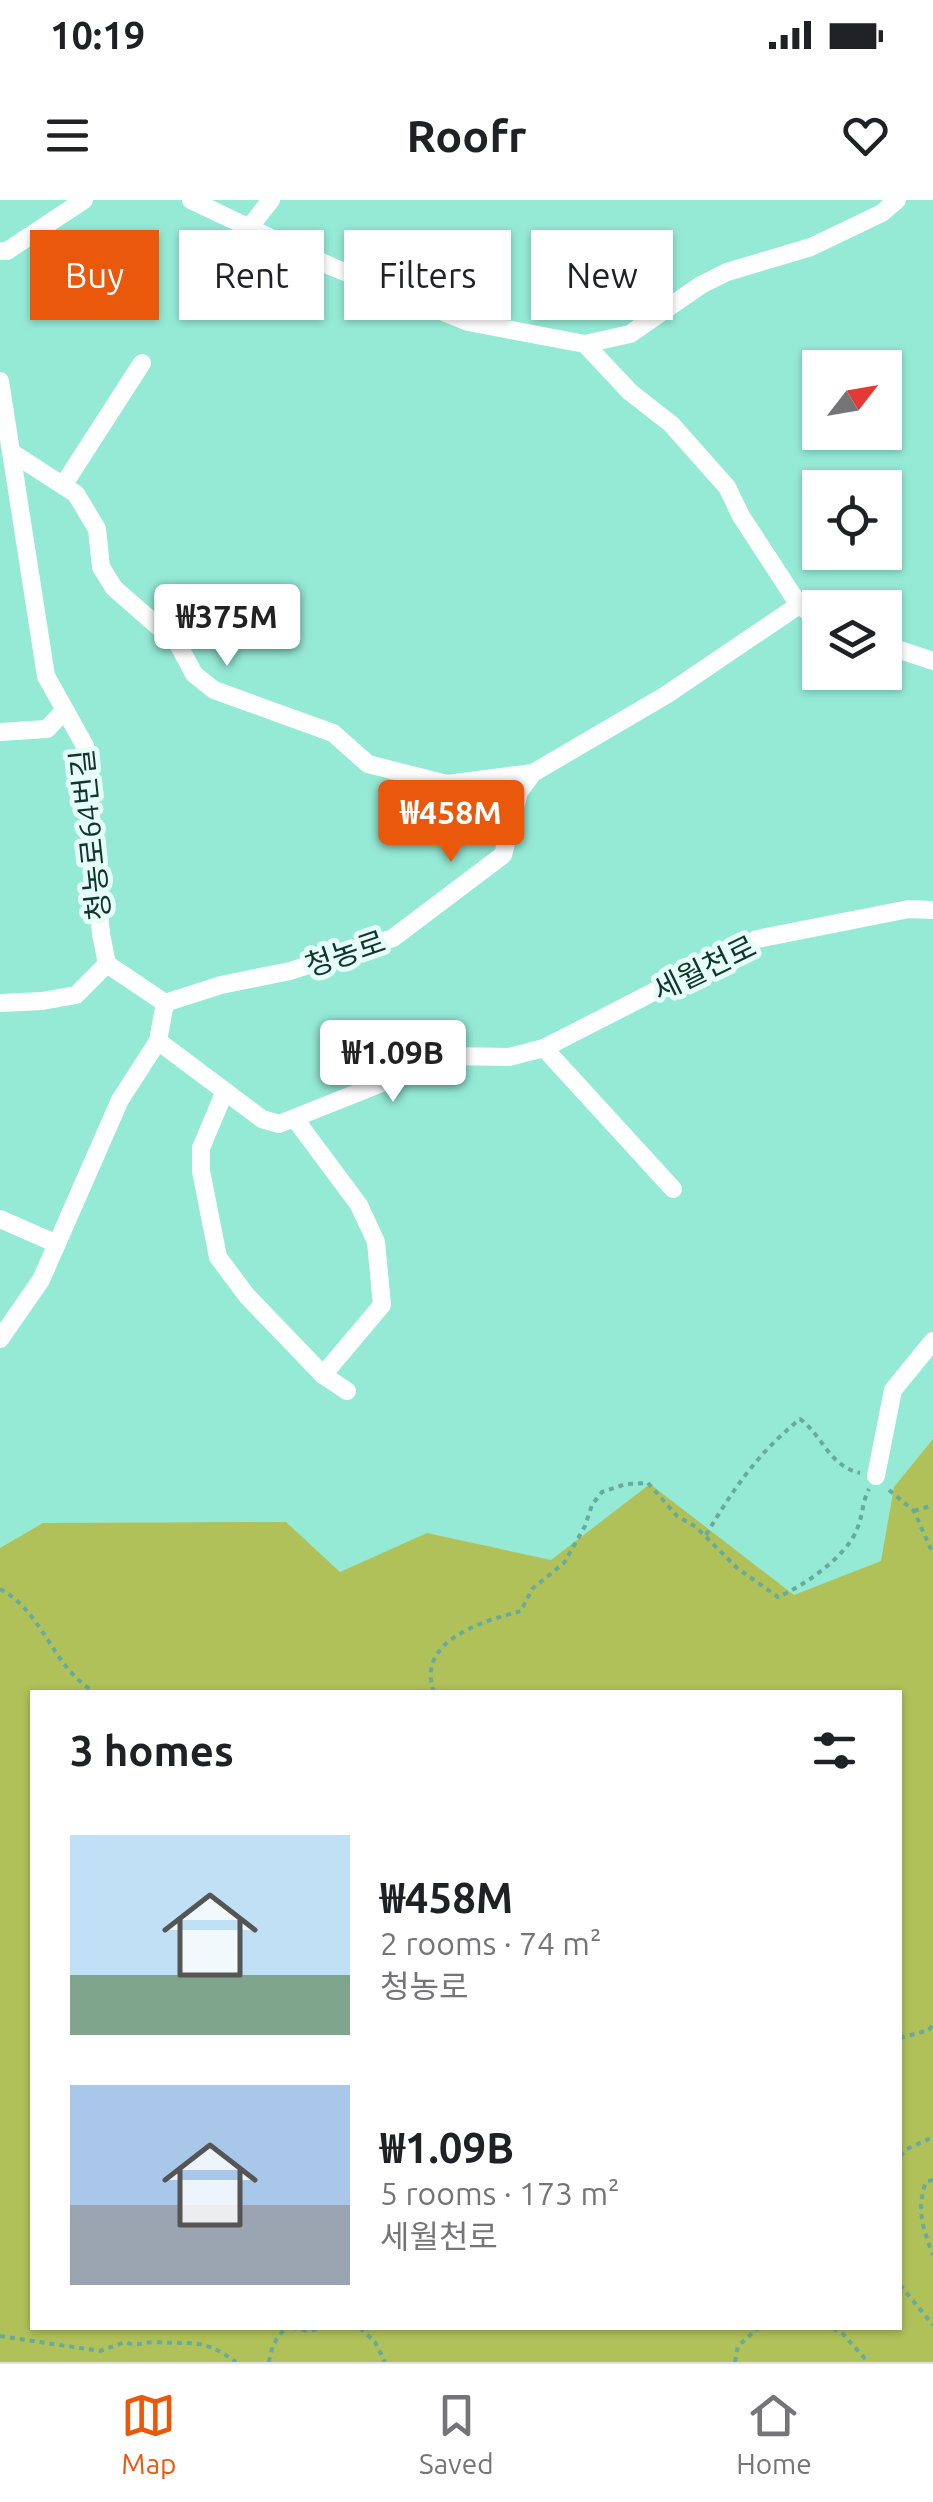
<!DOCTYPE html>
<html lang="en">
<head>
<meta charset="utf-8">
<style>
	:root { --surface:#fff; --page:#f6f6f6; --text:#202124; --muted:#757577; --line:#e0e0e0; --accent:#ea580c }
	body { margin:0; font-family:Ubuntu,"Noto Sans KR",sans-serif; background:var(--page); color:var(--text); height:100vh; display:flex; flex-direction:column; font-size:38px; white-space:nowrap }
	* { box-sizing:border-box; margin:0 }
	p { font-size:32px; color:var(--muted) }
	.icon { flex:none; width:55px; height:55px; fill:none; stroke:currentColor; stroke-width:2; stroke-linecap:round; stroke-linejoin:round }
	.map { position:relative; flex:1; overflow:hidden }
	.panel { position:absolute; left:30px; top:1490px; width:872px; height:640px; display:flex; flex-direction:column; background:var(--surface); border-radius:0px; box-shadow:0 2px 8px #0004 }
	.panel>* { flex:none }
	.banner { position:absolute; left:30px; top:30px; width:875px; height:90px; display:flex; gap:20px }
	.needle { width:65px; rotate:59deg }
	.tools { position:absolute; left:802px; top:150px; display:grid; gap:20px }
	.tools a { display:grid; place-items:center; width:100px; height:100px; border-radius:0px; background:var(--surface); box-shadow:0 2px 8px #0004; font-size:50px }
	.price { position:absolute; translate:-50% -85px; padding:0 22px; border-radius:10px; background:#fff; color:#222; font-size:32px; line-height:65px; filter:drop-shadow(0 2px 5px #0008) }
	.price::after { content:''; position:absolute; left:50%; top:60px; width:30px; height:22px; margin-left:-15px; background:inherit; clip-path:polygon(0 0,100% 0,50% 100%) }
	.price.current { background:var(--accent); color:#fff }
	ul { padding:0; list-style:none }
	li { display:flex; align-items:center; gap:30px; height:250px; padding:0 40px }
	li span { display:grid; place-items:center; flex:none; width:280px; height:200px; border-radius:0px; color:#555 }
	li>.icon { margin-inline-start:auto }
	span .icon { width:120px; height:120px; fill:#fffc; stroke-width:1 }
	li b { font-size:42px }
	h2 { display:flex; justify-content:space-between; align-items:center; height:120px; padding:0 40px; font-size:42px }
	.tag { padding:0 35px; border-radius:0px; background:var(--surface); box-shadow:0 2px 8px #0004; font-size:35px; line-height:90px }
	.tag.current { background:var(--accent); color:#fff }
	.status { display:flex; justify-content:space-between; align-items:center; height:70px; padding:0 50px; background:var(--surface); direction:ltr }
	.status svg { height:28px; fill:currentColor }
	header { display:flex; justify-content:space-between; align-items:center; height:130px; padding:0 40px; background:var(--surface); font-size:45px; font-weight:700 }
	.tab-bar { display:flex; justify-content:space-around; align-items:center; height:140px; border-top:2px solid var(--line); background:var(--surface); font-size:28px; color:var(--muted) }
	.tab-bar a { display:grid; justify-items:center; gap:5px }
	.tab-bar .current { color:var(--accent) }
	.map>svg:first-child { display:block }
	.green { fill:#b0c15a; fill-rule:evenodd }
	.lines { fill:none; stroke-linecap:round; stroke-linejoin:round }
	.path { stroke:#66ab9b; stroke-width:4; stroke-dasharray:5 5; stroke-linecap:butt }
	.minor { stroke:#fff; stroke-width:18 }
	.labels { text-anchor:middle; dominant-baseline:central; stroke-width:10; stroke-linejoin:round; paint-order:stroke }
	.street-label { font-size:30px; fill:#10352d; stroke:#e6fef7 }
</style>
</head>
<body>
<div class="status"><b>10:19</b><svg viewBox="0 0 49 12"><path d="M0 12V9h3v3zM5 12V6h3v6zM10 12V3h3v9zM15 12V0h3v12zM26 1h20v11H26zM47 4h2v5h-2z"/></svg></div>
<header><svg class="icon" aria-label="menu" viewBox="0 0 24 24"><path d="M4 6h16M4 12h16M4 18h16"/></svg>Roofr<svg class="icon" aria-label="heart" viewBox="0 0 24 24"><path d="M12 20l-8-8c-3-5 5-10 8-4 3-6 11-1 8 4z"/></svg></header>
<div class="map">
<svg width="933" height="2162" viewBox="0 0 933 2162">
	<rect width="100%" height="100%" fill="#95ead6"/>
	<!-- green -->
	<path class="green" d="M933 1239V2162H0V1348L43 1323 286 1322 340 1372 427 1333 551 1360 650 1284 794 1395 881 1361 894 1287ZM32 1492H900V2128H32Z"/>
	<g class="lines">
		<!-- path -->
		<g class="path">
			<polyline points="889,1290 914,1311 933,1354"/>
			<polyline points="914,1311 933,1305"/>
			<path d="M706 1335C734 1288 757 1254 800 1219 823 1236 829 1266 860 1273"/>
			<path d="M0 1389C44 1412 52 1468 95 1492"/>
			<path d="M434 1492C415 1440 484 1421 521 1411L532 1389 564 1363 585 1326 592 1305 602 1292 626 1284 648 1283 677 1316 696 1327 737 1368 778 1397C804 1386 847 1356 857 1329 863 1316 862 1302 869 1289"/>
			<polyline points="900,1838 929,1830 933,1824"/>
			<polyline points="900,1956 907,1949 933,1937"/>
			<path d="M933 1980 926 1982C916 2009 923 2029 933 2055"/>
			<polyline points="900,2085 933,2125"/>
			<polyline points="292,2128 308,2131 323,2128"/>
			<polyline points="360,2128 375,2142 385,2162"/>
			<polyline points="833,2128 843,2134 868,2162"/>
			<path d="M0 2136 100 2151 125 2142C137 2147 143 2142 156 2142 194 2145 201 2137 236 2162"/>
			<path d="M269 2162C271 2149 276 2134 288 2128"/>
			<polyline points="735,2162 738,2146 758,2128"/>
		</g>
		<!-- minor -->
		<g class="minor">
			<polyline points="191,0 330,66 468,122 585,144 630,134 701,85 727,72 811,47 882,13 897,0"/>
			<polyline points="249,28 271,0"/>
			<polyline points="0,51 7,51 84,0"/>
			<polyline points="585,144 630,192 671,224 727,287 741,316 799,405"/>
			<polyline points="0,181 46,476 85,546 101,734 107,764"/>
			<polyline points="11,252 76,294 97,329 101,367 114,388 178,444 194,474 214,490 333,533 368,564 447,584 533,573"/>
			<polyline points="64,284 142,163"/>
			<polyline points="885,445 933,461"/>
			<polyline points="0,532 47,529 65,510"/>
			<polyline points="0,803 42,801 76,795 107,764 165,803 221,785 290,771 393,738 503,655 519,592 533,573 666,495 799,405 820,420"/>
			<polyline points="158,841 165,803"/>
			<polyline points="544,848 673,989"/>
			<polyline points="225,891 201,948 201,971 218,1057 247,1096 323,1175 347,1191"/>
			<polyline points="295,919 359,1005 376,1042 382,1105 323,1175"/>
			<polyline points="0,1019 57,1044"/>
			<polyline points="0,1139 41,1080 120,900 158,841 262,919 279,924 450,856 509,857 544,848 757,739 909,709 933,710"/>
			<polyline points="876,1276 893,1190 933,1141"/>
		</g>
	</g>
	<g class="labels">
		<!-- street labels -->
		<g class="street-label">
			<text transform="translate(90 635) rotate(-96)">청농로64번길</text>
			<text transform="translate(345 753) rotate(-19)">청농로</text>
			<text transform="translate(704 768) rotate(-26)">세월천로</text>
		</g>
	</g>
</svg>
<div class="tools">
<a><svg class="needle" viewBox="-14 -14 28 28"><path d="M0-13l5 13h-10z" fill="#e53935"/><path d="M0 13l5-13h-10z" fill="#757577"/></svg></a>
<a><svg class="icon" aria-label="locate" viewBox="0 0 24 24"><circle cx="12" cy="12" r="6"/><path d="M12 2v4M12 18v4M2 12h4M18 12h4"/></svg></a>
<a><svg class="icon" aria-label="layers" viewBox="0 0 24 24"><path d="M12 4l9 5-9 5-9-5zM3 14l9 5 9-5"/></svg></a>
</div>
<b class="price" style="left:227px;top:469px">₩375M</b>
<b class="price current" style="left:451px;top:665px">₩458M</b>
<b class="price" style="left:393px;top:905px">₩1.09B</b>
<div class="banner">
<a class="tag current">Buy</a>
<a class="tag">Rent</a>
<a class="tag">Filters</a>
<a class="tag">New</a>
</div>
<section class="panel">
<h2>3 homes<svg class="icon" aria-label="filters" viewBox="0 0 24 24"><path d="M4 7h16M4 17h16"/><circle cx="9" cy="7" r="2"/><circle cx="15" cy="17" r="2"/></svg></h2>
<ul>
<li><span style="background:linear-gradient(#bfe0f5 70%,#7fa58c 0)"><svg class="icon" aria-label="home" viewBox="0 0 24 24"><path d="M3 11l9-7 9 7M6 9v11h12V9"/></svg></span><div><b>₩458M</b><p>2 rooms · 74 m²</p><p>청농로</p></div></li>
<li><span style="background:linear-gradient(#a9c7e8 60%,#9aa5b1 0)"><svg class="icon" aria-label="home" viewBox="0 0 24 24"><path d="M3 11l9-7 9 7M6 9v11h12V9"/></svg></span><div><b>₩1.09B</b><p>5 rooms · 173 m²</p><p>세월천로</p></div></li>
</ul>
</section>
</div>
<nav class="tab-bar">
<a class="current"><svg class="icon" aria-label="map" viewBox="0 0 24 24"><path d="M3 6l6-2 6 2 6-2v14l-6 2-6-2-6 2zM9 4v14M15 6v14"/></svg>Map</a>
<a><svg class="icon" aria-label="saved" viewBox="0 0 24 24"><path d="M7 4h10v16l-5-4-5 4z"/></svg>Saved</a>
<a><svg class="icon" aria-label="home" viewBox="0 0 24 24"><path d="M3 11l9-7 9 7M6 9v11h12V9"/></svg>Home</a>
</nav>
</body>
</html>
